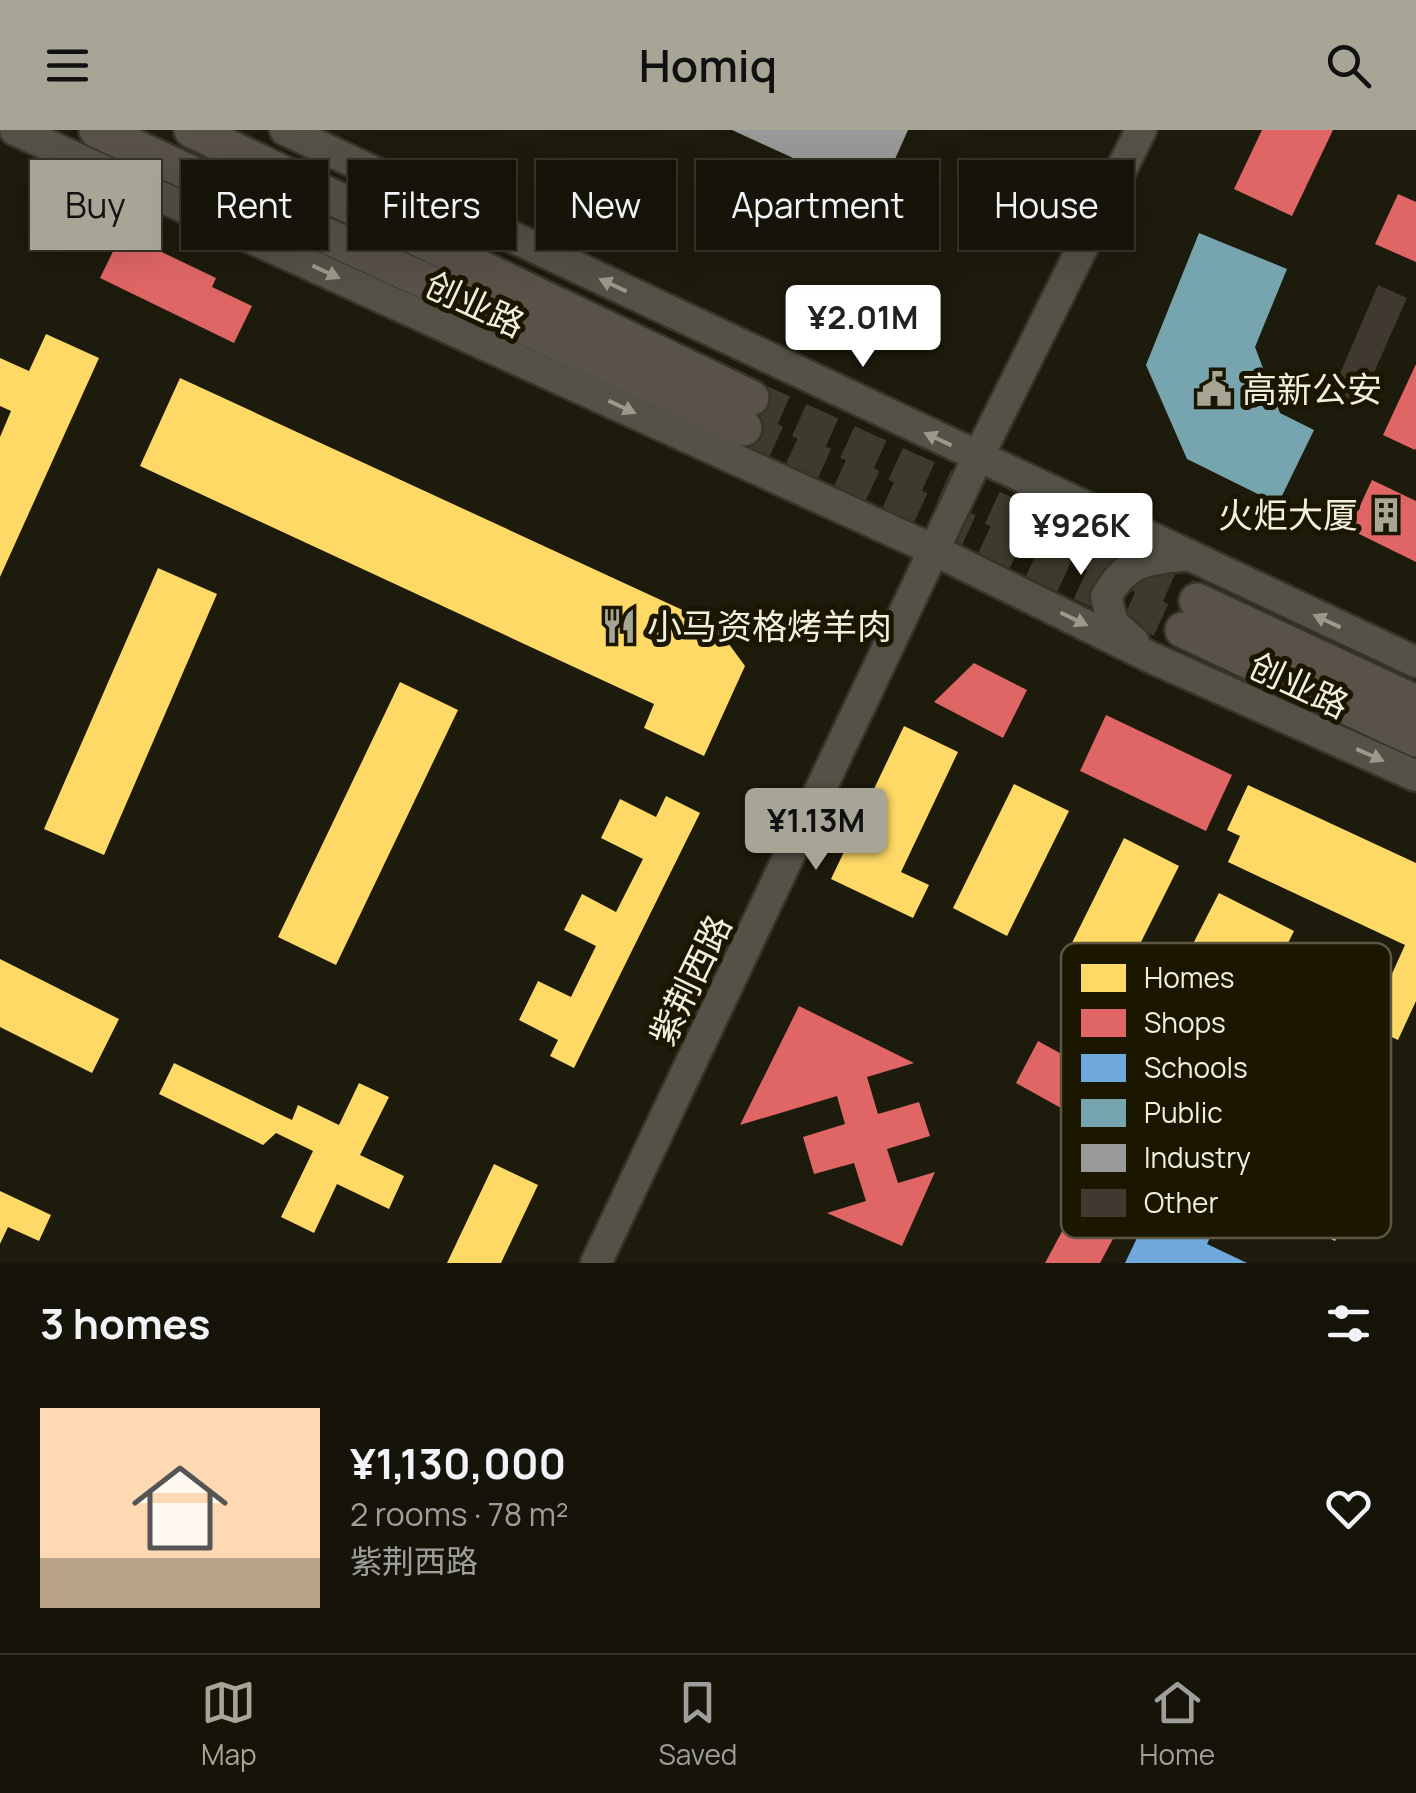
<!DOCTYPE html>
<html lang="en">
<head>
<meta charset="utf-8">
<style>
	:root { --surface:#161409; --page:#1f1d12; --text:#f1f3f6; --muted:#9e9e9c; --line:#35332a; --accent:#a7a595 }
	body { margin:0; font-family:Manrope,"Noto Sans SC",sans-serif; background:var(--page); color:var(--text); height:100vh; display:flex; flex-direction:column; font-size:38px; white-space:nowrap }
	* { box-sizing:border-box; margin:0 }
	p { font-size:32px; color:var(--muted) }
	.icon { flex:none; width:55px; height:55px; fill:none; stroke:currentColor; stroke-width:2; stroke-linecap:round; stroke-linejoin:round }
	.map { position:relative; height:1133px; overflow:hidden }
	.side { display:flex; flex-direction:column; background:var(--surface); flex:1 }
	.side>* { flex:none }
	.guide { position:absolute; left:30px; top:30px; width:1358px; height:90px; display:flex; gap:20px }
	.price { position:absolute; translate:-50% -85px; padding:0 22px; border-radius:10px; background:#fff; color:#222; font-size:32px; line-height:65px; filter:drop-shadow(0 2px 5px #0008) }
	.price::after { content:''; position:absolute; left:50%; top:60px; width:30px; height:22px; margin-left:-15px; background:inherit; clip-path:polygon(0 0,100% 0,50% 100%) }
	.price.on { background:var(--accent); color:#111 }
	ul { padding:0; list-style:none }
	li { display:flex; align-items:center; gap:30px; height:250px; padding:0 40px }
	li+li { border-top:2px solid var(--line) }
	li span { display:grid; place-items:center; flex:none; width:280px; height:200px; border-radius:0px; color:#555 }
	li>.icon { margin-inline-start:auto }
	span .icon { width:120px; height:120px; fill:#fffc; stroke-width:1 }
	li b { font-size:42px }
	h2 { display:flex; justify-content:space-between; align-items:center; height:120px; padding:0 40px; font-size:42px }
	.chip { padding:0 35px; border-radius:0px; background:var(--surface); box-shadow:0 10px 40px #0002,0 0 0 2px var(--line); font-size:35px; line-height:90px }
	.chip.on { background:var(--accent); color:#111 }
	header { display:flex; justify-content:space-between; align-items:center; height:130px; padding:0 40px; background:var(--accent); color:#111; font-size:45px; font-weight:600 }
	.tab-bar { display:flex; justify-content:space-around; align-items:center; height:140px; border-top:2px solid var(--line); background:var(--surface); font-size:28px; color:var(--muted) }
	.tab-bar a { display:grid; justify-items:center; gap:5px }
	.tab-bar .on { color:var(--accent) }
	.map>svg:first-child { display:block }
	.homes { fill:#ffd966 }
	.shops { fill:#e06666 }
	.schools { fill:#6fa8dc }
	.public { fill:#76a5af }
	.industry { fill:#999 }
	.building { fill:#3f3930 }
	.lines { fill:none; stroke-linecap:round; stroke-linejoin:round }
	.primary-tunnel { stroke:#3d3b2c; stroke-width:35; stroke-dasharray:35 18; stroke-linecap:butt }
	.secondary-casing { stroke:#36352a; stroke-width:35 }
	.primary-casing { stroke:#36352a; stroke-width:40 }
	.secondary { stroke:#545247; stroke-width:30 }
	.primary { stroke:#595249; stroke-width:35 }
	.oneway { fill:#9b998b }
	.labels { text-anchor:middle; dominant-baseline:central; stroke-width:10; stroke-linejoin:round; paint-order:stroke }
	.street-label { font-size:35px; fill:#f2efdf; stroke:#1b1600 }
	.poi-label { font-size:35px; fill:#f2efdf; stroke:#1b1600; text-anchor:start }
	.key { fill:#1b1600; stroke:#5c5743; stroke-width:2.5 }
	.key-label { font-size:28px; fill:#f2efdf }
</style>
</head>
<body>
<header><svg class="icon" aria-label="menu" viewBox="0 0 24 24"><path d="M4 6h16M4 12h16M4 18h16"/></svg>Homiq<svg class="icon" aria-label="search" viewBox="0 0 24 24"><circle cx="10" cy="10" r="6"/><path d="M15 15l6 6"/></svg></header>
<div class="map">
<svg width="1416" height="1133" viewBox="0 0 1416 1133">
	<rect width="100%" height="100%" fill="#1d1b0c"/>
	<!-- homes -->
	<g class="homes">
		<polygon points="46,204 99,228 0,447 0,307 11,281 0,276 0,228 29,241"/>
		<polygon points="180,248 715,495 745,536 704,626 644,598 654,574 140,336"/>
		<polygon points="158,438 217,464 104,725 44,699"/>
		<polygon points="400,552 458,580 336,835 278,807"/>
		<polygon points="904,596 958,622 901,742 929,755 913,788 831,749"/>
		<polygon points="1014,654 1069,681 1007,806 953,778"/>
		<polygon points="1248,655 1416,733 1416,871 1398,910 1366,895 1351,928 1311,909 1330,868 1372,888 1405,815 1228,732 1240,706 1227,700"/>
		<polygon points="666,666 700,683 574,938 550,926 558,910 519,890 538,851 571,867 596,816 564,800 582,764 616,782 643,729 601,708 620,669 656,687"/>
		<polygon points="1124,708 1179,736 1117,860 1062,833"/>
		<polygon points="1219,763 1294,801 1229,930 1153,892"/>
		<polygon points="0,829 119,889 92,943 0,897"/>
		<polygon points="174,933 292,990 298,975 339,995 359,953 389,967 360,1025 404,1046 389,1079 337,1054 314,1103 281,1087 313,1021 276,1003 263,1015 159,964"/>
		<polygon points="1348,1025 1373,1036 1363,1059 1387,1070 1375,1096 1348,1083 1335,1111 1315,1101 1328,1073 1305,1062 1315,1042 1335,1052"/>
		<polygon points="494,1034 538,1055 501,1133 447,1133"/>
		<polygon points="0,1061 51,1085 39,1111 8,1097 0,1114"/>
	</g>
	<!-- shops -->
	<g class="shops">
		<polygon points="1262,0 1333,0 1292,86 1234,59"/>
		<polygon points="1398,64 1416,72 1416,132 1375,114"/>
		<polygon points="122,103 216,148 212,157 252,176 234,213 100,148"/>
		<polygon points="1416,234 1416,318 1415,320 1383,305"/>
		<polygon points="1372,350 1416,371 1416,432 1349,399"/>
		<polygon points="974,533 1027,560 1003,608 934,572"/>
		<polygon points="1106,585 1232,645 1206,701 1080,641"/>
		<polygon points="799,876 914,933 867,947 878,984 919,972 930,1006 887,1019 898,1053 935,1042 902,1116 827,1083 866,1071 854,1033 814,1044 803,1007 845,994 837,966 740,995"/>
		<polygon points="1038,911 1178,988 1100,1133 1045,1133 1113,1007 1016,953"/>
	</g>
	<!-- schools -->
	<polygon class="schools" points="1169,1041 1228,1070 1207,1114 1247,1133 1125,1133"/>
	<!-- public -->
	<polygon class="public" points="1199,103 1287,139 1255,217 1280,283 1314,300 1278,374 1187,329 1146,235"/>
	<!-- industry -->
	<polygon class="industry" points="732,0 908,0 878,67"/>
	<!-- building -->
	<polygon class="building" points="1378,155 1407,168 1360,274 1332,262"/>
	<g class="lines">
		<!-- primary-tunnel -->
		<g class="primary-tunnel">
			<polyline points="751,268 1197,471"/>
			<polyline points="744,298 1183,500"/>
		</g>
		<defs>
			<g id="secondary">
				<polyline points="15,0 936,421 1150,527 1416,646"/>
				<polyline points="285,0 1416,532"/>
				<path d="M1134 512 1113 493 1106 467C1125 432 1146 429 1183 426"/>
				<polyline points="596,1133 978,327 1141,0"/>
			</g>
			<g id="primary">
				<polyline points="97,0 744,298"/>
				<polyline points="192,0 751,268"/>
				<polyline points="1197,471 1416,573"/>
				<polyline points="1183,500 1416,609"/>
			</g>
		</defs>
		<!-- secondary casing -->
		<use href="#secondary" class="secondary-casing"/>
		<!-- primary casing -->
		<use href="#primary" class="primary-casing"/>
		<!-- secondary -->
		<use href="#secondary" class="secondary"/>
		<!-- primary -->
		<use href="#primary" class="primary"/>
	</g>
	<!-- one-way arrows -->
	<defs><path id="oneway-solid" d="M-6-.8H1V-3.2L6.5 0L1 3.2V.8H-6Z" transform="scale(2.5)"/></defs>
	<g class="oneway">
		<use href="#oneway-solid" transform="translate(326 142) rotate(25)"/>
		<use href="#oneway-solid" transform="translate(613 155) rotate(-155)"/>
		<use href="#oneway-solid" transform="translate(622 277) rotate(25)"/>
		<use href="#oneway-solid" transform="translate(938 309) rotate(-155)"/>
		<use href="#oneway-solid" transform="translate(1074 489) rotate(26)"/>
		<use href="#oneway-solid" transform="translate(1327 491) rotate(-155)"/>
		<use href="#oneway-solid" transform="translate(1370 625) rotate(24)"/>
	</g>
	<!-- icons -->
	<defs>
		<symbol id="civic-bare" viewBox="-9 -9 18 18"><path d="M-.6-6.5H3V-4.5H.6V-3L4-1V1h2V6H-6V1h2V-1L-.6-3ZM-1.2 2.5V6h2.4V2.5Z" fill="#a7a595" stroke="#1b1600" stroke-width="2.5" paint-order="stroke"/></symbol>
		<symbol id="building-bare" viewBox="-9 -9 18 18"><path d="M-4-6H4V6H1V3H-1V6H-4ZM-2.5-4.3h1.7v1.8h-1.7ZM.8-4.3h1.7v1.8H.8ZM-2.5-1h1.7V.8h-1.7ZM.8-1h1.7V.8H.8Z" fill="#a7a595" stroke="#1b1600" stroke-width="2.5" paint-order="stroke"/></symbol>
		<symbol id="restaurant-bare" viewBox="-9 -9 18 18"><path d="M-5-6h1v4h1v-4h1v4h1v-4h1v5L-1.5 .5V6h-2V.5L-5-1ZM5-6V6H3V1.5H1.5Q1.5-4 5-6Z" fill="#a7a595" stroke="#1b1600" stroke-width="2.5" paint-order="stroke"/></symbol>
	</defs>
	<g fill-rule="evenodd">
		<use href="#civic-bare" x="1189" y="234" width="50" height="50"/>
		<use href="#building-bare" x="1361" y="360" width="50" height="50"/>
		<use href="#restaurant-bare" x="594" y="471" width="50" height="50"/>
	</g>
	<g class="labels">
		<!-- street labels -->
		<g class="street-label">
			<text transform="translate(475 174) rotate(25)">创业路</text>
			<text transform="translate(1299 555) rotate(25)">创业路</text>
			<text transform="translate(690 850) rotate(-64)">紫荆西路</text>
		</g>
		<!-- poi labels -->
		<g class="poi-label">
			<text x="1242" y="259">高新公安</text>
			<text x="1358" y="385" text-anchor="end">火炬大厦</text>
			<text x="647" y="496">小马资格烤羊肉</text>
		</g>
	</g>
	<!-- legend -->
	<rect x="1061" y="813" width="330" height="295" rx="15" class="key"/>
	<rect x="1081" y="834" width="45" height="28" fill="#ffd966"/>
	<rect x="1081" y="879" width="45" height="28" fill="#e06666"/>
	<rect x="1081" y="924" width="45" height="28" fill="#6fa8dc"/>
	<rect x="1081" y="969" width="45" height="28" fill="#76a5af"/>
	<rect x="1081" y="1014" width="45" height="28" fill="#999"/>
	<rect x="1081" y="1059" width="45" height="28" fill="#3f3930"/>
	<g class="key-label">
		<text x="1144" y="858">Homes</text>
		<text x="1144" y="903">Shops</text>
		<text x="1144" y="948">Schools</text>
		<text x="1144" y="993">Public</text>
		<text x="1144" y="1038">Industry</text>
		<text x="1144" y="1083">Other</text>
	</g>
</svg>
<b class="price" style="left:863px;top:240px">¥2.01M</b>
<b class="price" style="left:1081px;top:448px">¥926K</b>
<b class="price on" style="left:816px;top:743px">¥1.13M</b>
<div class="guide">
<a class="chip on">Buy</a>
<a class="chip">Rent</a>
<a class="chip">Filters</a>
<a class="chip">New</a>
<a class="chip">Apartment</a>
<a class="chip">House</a>
</div>
</div>
<section class="side">
<h2>3 homes<svg class="icon" aria-label="filters" viewBox="0 0 24 24"><path d="M4 7h16M4 17h16"/><circle cx="9" cy="7" r="2"/><circle cx="15" cy="17" r="2"/></svg></h2>
<ul>
<li><span style="background:linear-gradient(#ffd9b3 75%,#b9a48a 0)"><svg class="icon" aria-label="home" viewBox="0 0 24 24"><path d="M3 11l9-7 9 7M6 9v11h12V9"/></svg></span><div><b>¥1,130,000</b><p>2 rooms · 78 m²</p><p>紫荆西路</p></div><svg class="icon" aria-label="heart" viewBox="0 0 24 24"><path d="M12 20l-8-8c-3-5 5-10 8-4 3-6 11-1 8 4z"/></svg></li>
</ul>
</section>
<nav class="tab-bar">
<a class="on"><svg class="icon" aria-label="map" viewBox="0 0 24 24"><path d="M3 6l6-2 6 2 6-2v14l-6 2-6-2-6 2zM9 4v14M15 6v14"/></svg>Map</a>
<a><svg class="icon" aria-label="saved" viewBox="0 0 24 24"><path d="M7 4h10v16l-5-4-5 4z"/></svg>Saved</a>
<a><svg class="icon" aria-label="home" viewBox="0 0 24 24"><path d="M3 11l9-7 9 7M6 9v11h12V9"/></svg>Home</a>
</nav>
</body>
</html>
